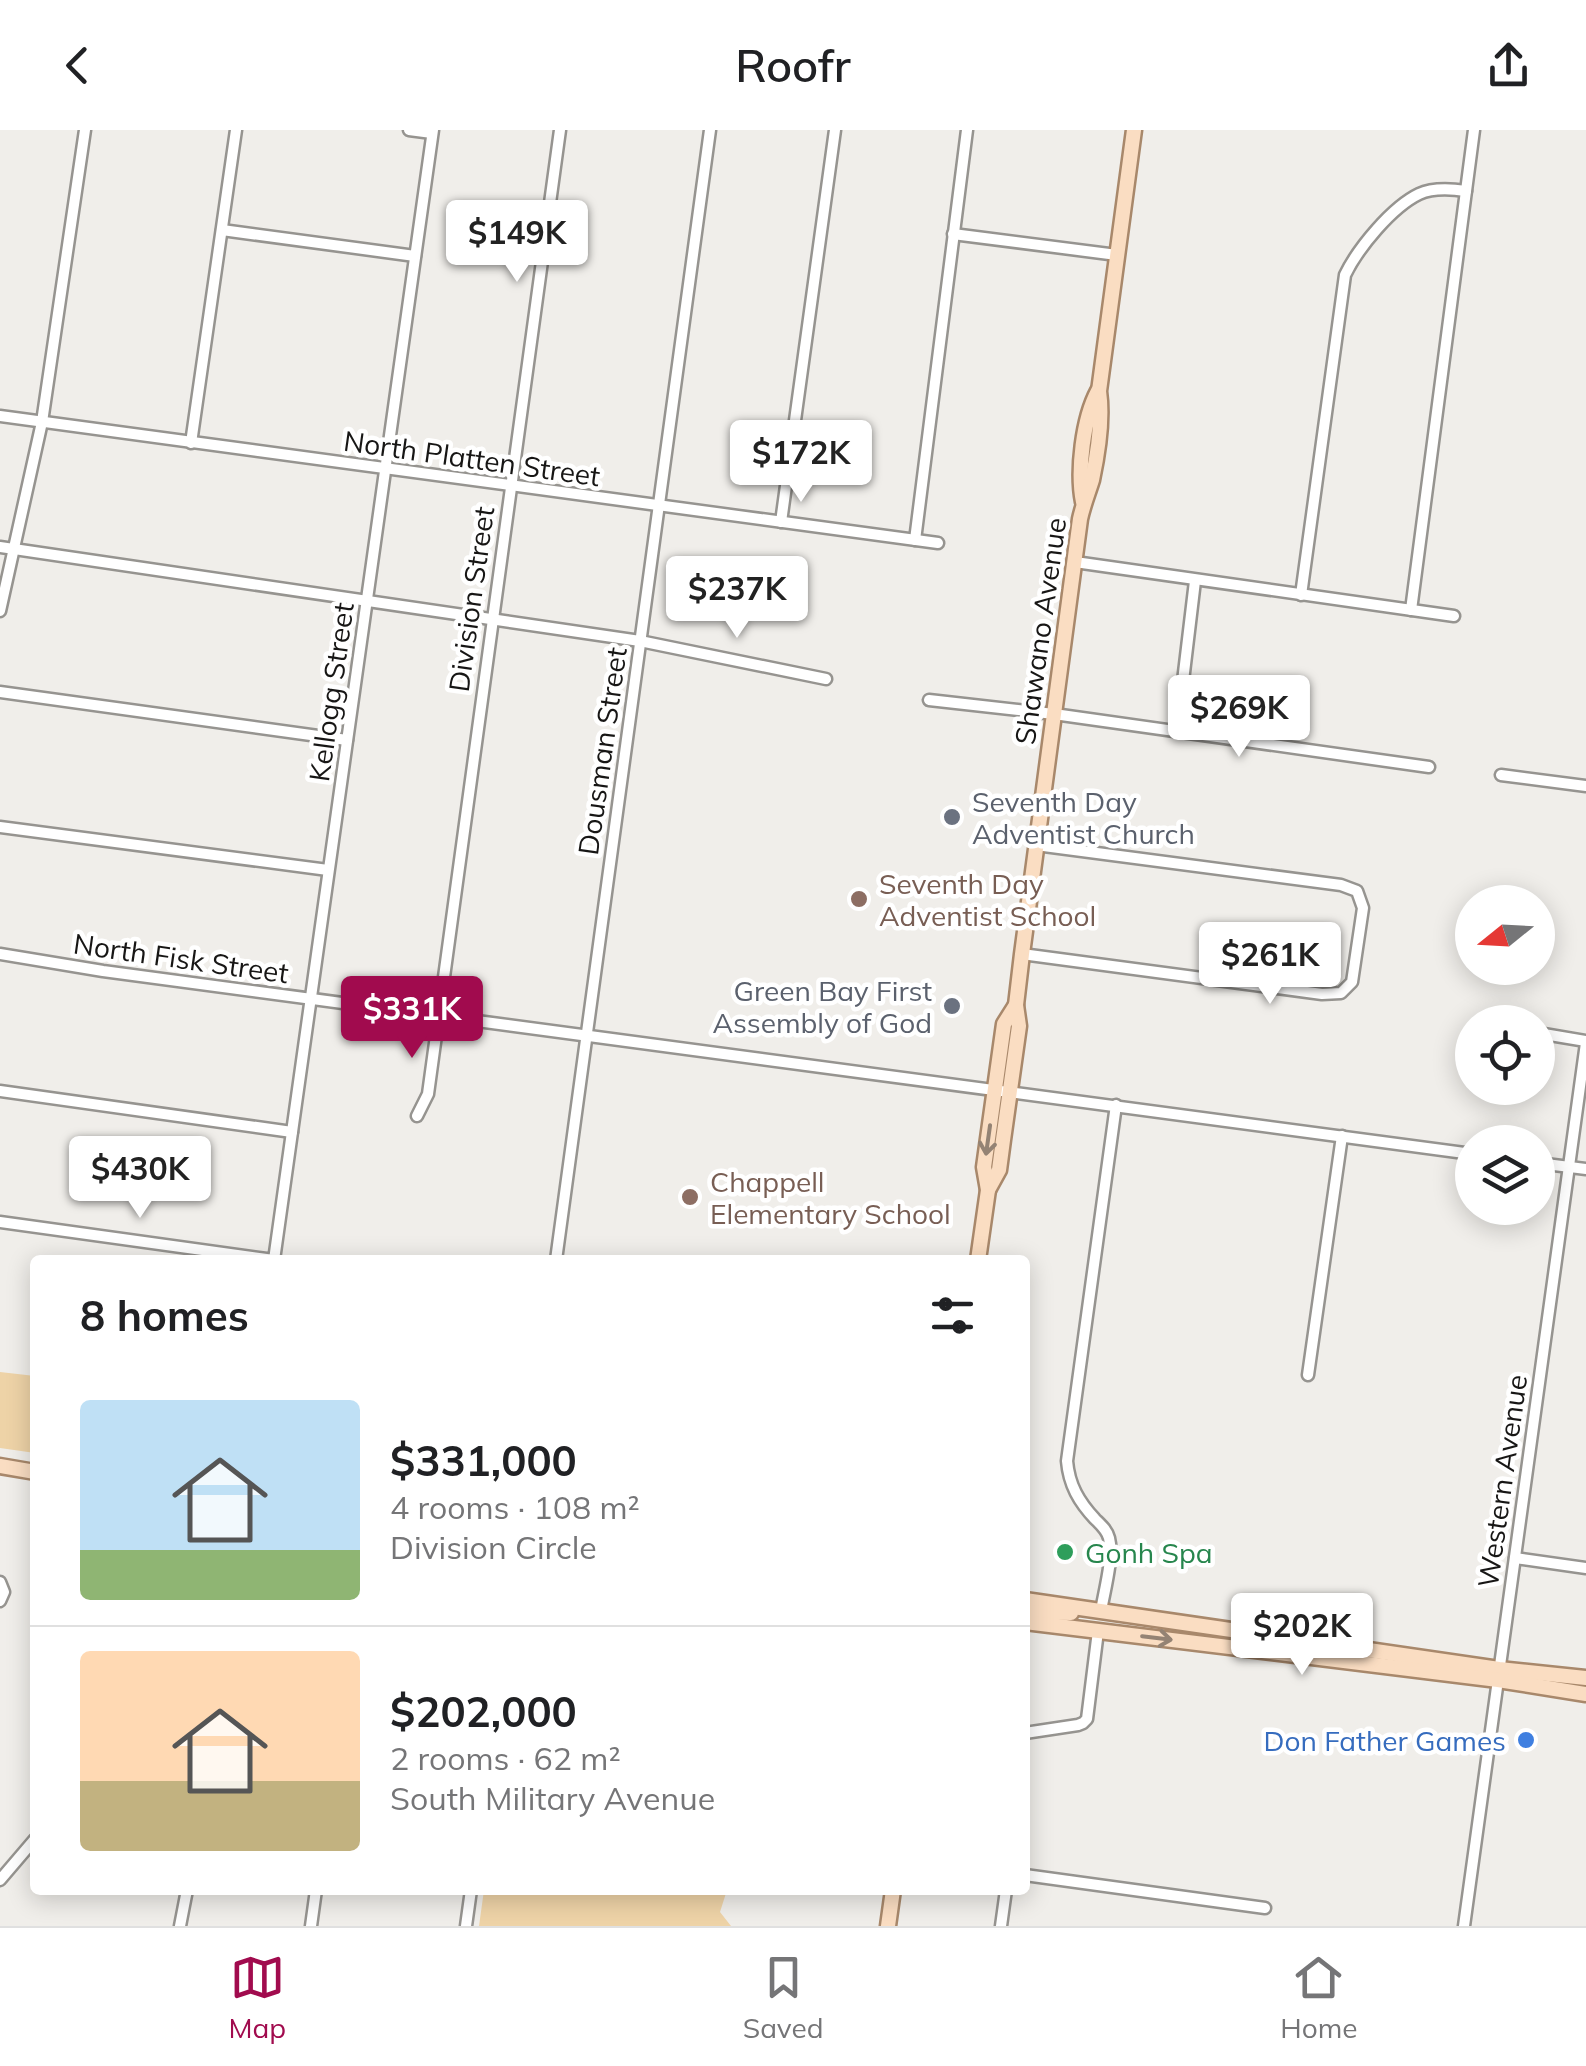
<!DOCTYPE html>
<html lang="en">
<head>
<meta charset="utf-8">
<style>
	:root { --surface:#fff; --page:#f6f6f6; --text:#202124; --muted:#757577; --line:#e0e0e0; --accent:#a10b4e }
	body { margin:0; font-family:Mulish,sans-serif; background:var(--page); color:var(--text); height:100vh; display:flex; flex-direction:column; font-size:38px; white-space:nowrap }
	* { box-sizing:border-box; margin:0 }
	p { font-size:32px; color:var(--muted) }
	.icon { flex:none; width:55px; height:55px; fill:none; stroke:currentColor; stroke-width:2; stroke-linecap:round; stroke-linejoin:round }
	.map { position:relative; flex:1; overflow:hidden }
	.details { position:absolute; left:30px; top:1125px; width:1000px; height:640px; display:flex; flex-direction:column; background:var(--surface); border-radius:10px; box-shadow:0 5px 25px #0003 }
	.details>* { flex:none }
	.needle { width:65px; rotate:252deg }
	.buttons { position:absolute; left:1455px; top:755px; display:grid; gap:20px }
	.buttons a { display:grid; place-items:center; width:100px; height:100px; border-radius:50%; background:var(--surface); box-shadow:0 5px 25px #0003; font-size:50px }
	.price { position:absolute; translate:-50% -85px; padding:0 22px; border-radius:10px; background:#fff; color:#222; font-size:32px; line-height:65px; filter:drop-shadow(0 2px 5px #0008) }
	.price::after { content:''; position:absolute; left:50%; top:60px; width:30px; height:22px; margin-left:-15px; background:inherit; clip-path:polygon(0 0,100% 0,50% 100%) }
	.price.on { background:var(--accent); color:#fff }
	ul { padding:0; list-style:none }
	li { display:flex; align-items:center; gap:30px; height:250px; padding:0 50px }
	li+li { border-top:2px solid var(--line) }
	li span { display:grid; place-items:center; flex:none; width:280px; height:200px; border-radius:10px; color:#555 }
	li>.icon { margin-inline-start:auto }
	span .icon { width:120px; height:120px; fill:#fffc; stroke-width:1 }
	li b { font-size:42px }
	h2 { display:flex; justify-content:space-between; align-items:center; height:120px; padding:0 50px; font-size:42px }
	header { display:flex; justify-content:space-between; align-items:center; height:130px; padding:0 50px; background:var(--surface); font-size:45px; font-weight:600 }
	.dock { display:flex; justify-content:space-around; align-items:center; height:140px; border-top:2px solid var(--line); background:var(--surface); font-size:28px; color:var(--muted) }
	.dock a { display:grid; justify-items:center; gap:5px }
	.dock .on { color:var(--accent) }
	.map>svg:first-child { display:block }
	.green { fill:#eed3a7 }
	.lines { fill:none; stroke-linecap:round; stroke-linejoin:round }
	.minor-casing { stroke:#969490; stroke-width:15 }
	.major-casing { stroke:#a8886b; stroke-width:19 }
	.minor { stroke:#fff; stroke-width:10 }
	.major { stroke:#faddc2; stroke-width:14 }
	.oneway { stroke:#948374 }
	.worship-dot { fill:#6b7280; stroke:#fff; stroke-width:4 }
	.education-dot { fill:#8d6e63; stroke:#fff; stroke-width:4 }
	.leisure-dot { fill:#2e9e5b; stroke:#fff; stroke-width:4 }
	.shop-dot { fill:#3f7fe0; stroke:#fff; stroke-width:4 }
	.labels { text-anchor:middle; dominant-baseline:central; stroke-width:9; stroke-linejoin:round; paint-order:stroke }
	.street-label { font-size:28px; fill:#171615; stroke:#fff }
	.worship-label { font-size:28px; fill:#5b616d; stroke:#fff; text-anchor:start }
	.education-label { font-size:28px; fill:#785e54; stroke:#fff; text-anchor:start }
	.leisure-label { font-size:28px; fill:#27864d; stroke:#fff; text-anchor:start }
	.shop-label { font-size:28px; fill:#366cbe; stroke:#fff; text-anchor:end }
</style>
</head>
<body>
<header><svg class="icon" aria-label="back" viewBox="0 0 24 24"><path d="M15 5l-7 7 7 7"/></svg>Roofr<svg class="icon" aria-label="share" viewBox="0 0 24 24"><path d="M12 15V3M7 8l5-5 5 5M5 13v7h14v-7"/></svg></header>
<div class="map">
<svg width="1586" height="1796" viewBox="0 0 1586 1796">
	<rect width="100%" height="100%" fill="#f0eeea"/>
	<!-- green -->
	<g class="green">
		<polygon points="0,1242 35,1246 35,1323 0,1318"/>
		<polygon points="484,1760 727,1760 720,1782 731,1796 479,1796"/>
	</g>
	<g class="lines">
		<defs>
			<g id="minor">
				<polyline points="409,0 432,3"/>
				<polyline points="222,100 415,126"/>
				<polyline points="953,104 1117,125"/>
				<polyline points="0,286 938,413"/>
				<polyline points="191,313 236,0"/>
				<polyline points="781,392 835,0"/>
				<polyline points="915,410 967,0"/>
				<polyline points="0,417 640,511 826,549"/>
				<polyline points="1075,432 1454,486"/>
				<path d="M1301 465 1345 145C1358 118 1392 77 1419 64 1432 58 1452 59 1466 61"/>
				<polyline points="1411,480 1474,0"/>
				<polyline points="0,481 42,292 85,0"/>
				<polyline points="0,562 347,610"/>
				<polyline points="929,570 1054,584 1429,637"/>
				<polyline points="1177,601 1195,451"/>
				<polyline points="1501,645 1586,656"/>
				<polyline points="0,697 328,740"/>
				<polyline points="0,824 103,841 1472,1024"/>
				<polyline points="1022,824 1322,864 1341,863 1352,852 1363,778 1357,761 1341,755 1036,715"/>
				<polyline points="1538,903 1586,911"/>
				<polyline points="0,961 292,1002"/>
				<polyline points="417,986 428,964 560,0"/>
				<polyline points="1538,1033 1586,1039"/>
				<polyline points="0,1092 274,1130 433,0"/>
				<polyline points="556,1130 710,0"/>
				<polyline points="1308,1245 1342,1006"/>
				<polyline points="1515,1428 1586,1438"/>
				<polyline points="0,1452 4,1462 0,1471"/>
				<path d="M1101 1481C1104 1462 1114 1427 1109 1408 1107 1400 1101 1395 1095 1389 1079 1372 1069 1355 1067 1331L1116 975"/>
				<polyline points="1025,1603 1078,1595 1083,1593 1087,1589 1098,1501"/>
				<polyline points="1025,1745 1265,1778"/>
				<polyline points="0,1750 35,1709"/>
				<polyline points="180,1796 187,1760"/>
				<polyline points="311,1796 316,1760"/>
				<polyline points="466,1796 471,1760"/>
				<polyline points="1001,1796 1006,1760"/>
				<polyline points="1464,1796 1586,913"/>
			</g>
			<g id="major">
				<path d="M1083 372C1077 341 1083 289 1098 261"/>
				<path d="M988 1060 999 1040 1003 1010 1019 896 1016 875 1022 824 1080 389C1083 375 1088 363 1092 350 1098 322 1103 289 1099 261L1134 0"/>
				<polyline points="978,1130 988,1060 984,1037 1004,894 1016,875"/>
				<polyline points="0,1336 35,1342"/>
				<polyline points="1025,1470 1499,1539 1586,1548"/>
				<polyline points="1025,1482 1071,1483"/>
				<polyline points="1025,1492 1498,1550 1586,1564"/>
				<polyline points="888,1796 893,1760"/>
			</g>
		</defs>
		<!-- minor casing -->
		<use href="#minor" class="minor-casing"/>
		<!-- major casing -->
		<use href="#major" class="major-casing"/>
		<!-- minor -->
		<use href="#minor" class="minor"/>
		<!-- major -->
		<use href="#major" class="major"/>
	</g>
	<!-- one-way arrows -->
	<defs><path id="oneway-shaft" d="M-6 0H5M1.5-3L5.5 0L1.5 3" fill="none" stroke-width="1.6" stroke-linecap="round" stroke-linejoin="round" transform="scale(2.5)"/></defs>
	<g class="oneway">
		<use href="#oneway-shaft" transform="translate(988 1010) rotate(98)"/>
		<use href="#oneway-shaft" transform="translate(1157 1508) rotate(7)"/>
	</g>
	<!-- markers -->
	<g class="worship-dot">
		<circle cx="952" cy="687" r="10"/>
		<circle cx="952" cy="876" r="10"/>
	</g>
	<g class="education-dot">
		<circle cx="859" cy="769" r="10"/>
		<circle cx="690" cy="1067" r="10"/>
	</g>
	<circle class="leisure-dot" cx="1065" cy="1422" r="10"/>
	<circle class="shop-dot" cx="1526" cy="1610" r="10"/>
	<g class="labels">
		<!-- street labels -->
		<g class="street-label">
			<text transform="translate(472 328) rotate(8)">North Platten Street</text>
			<text transform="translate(471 469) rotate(-82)">Division Street</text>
			<text transform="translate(1040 501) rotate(-82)">Shawano Avenue</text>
			<text transform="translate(331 562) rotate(-82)">Kellogg Street</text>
			<text transform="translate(602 621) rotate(-82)">Dousman Street</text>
			<text transform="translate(181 828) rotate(8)">North Fisk Street</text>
			<text transform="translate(1502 1351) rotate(-82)">Western Avenue</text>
		</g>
		<!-- worship labels -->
		<g class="worship-label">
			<text x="972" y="671">Seventh Day<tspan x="972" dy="32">Adventist Church</tspan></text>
			<text x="932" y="860" text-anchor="end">Green Bay First<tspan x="932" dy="32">Assembly of God</tspan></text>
		</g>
		<!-- education labels -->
		<g class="education-label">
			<text x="879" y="753">Seventh Day<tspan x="879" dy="32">Adventist School</tspan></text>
			<text x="710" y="1051">Chappell<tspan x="710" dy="32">Elementary School</tspan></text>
		</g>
		<!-- leisure labels -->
		<g class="leisure-label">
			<text x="1085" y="1422">Gonh Spa</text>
		</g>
		<!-- shop labels -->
		<g class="shop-label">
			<text x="1506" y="1610">Don Father Games</text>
		</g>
	</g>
</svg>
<div class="buttons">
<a><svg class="needle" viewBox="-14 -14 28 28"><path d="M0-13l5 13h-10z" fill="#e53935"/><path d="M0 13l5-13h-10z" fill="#757577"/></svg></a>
<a><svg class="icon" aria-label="locate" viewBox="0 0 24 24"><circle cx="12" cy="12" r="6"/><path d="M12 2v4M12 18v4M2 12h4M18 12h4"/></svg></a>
<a><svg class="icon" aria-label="layers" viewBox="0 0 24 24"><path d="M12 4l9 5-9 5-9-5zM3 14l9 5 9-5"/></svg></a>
</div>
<b class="price" style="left:517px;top:155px">$149K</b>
<b class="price" style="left:801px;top:375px">$172K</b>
<b class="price" style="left:737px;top:511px">$237K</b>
<b class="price" style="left:1239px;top:630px">$269K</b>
<b class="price" style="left:1270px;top:877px">$261K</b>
<b class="price on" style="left:412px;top:931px">$331K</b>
<b class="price" style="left:140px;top:1091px">$430K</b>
<b class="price" style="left:1302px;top:1548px">$202K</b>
<section class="details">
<h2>8 homes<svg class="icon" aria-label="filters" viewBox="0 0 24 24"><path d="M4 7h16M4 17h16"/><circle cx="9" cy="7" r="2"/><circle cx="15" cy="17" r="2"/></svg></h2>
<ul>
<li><span style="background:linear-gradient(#bfe0f5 75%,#8fb573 0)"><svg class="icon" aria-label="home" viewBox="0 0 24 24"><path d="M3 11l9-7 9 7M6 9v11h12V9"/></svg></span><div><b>$331,000</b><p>4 rooms · 108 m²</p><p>Division Circle</p></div></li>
<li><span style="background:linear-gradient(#ffd9b3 65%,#c2b280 0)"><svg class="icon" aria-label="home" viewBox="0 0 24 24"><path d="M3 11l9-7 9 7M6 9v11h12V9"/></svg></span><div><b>$202,000</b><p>2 rooms · 62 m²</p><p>South Military Avenue</p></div></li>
</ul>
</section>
</div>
<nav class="dock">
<a class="on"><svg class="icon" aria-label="map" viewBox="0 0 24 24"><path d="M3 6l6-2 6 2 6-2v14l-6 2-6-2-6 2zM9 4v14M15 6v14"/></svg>Map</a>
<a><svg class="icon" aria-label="saved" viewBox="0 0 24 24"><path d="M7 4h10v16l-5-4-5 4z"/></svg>Saved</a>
<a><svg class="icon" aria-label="home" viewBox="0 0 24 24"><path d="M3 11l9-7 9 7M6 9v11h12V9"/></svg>Home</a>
</nav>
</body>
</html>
